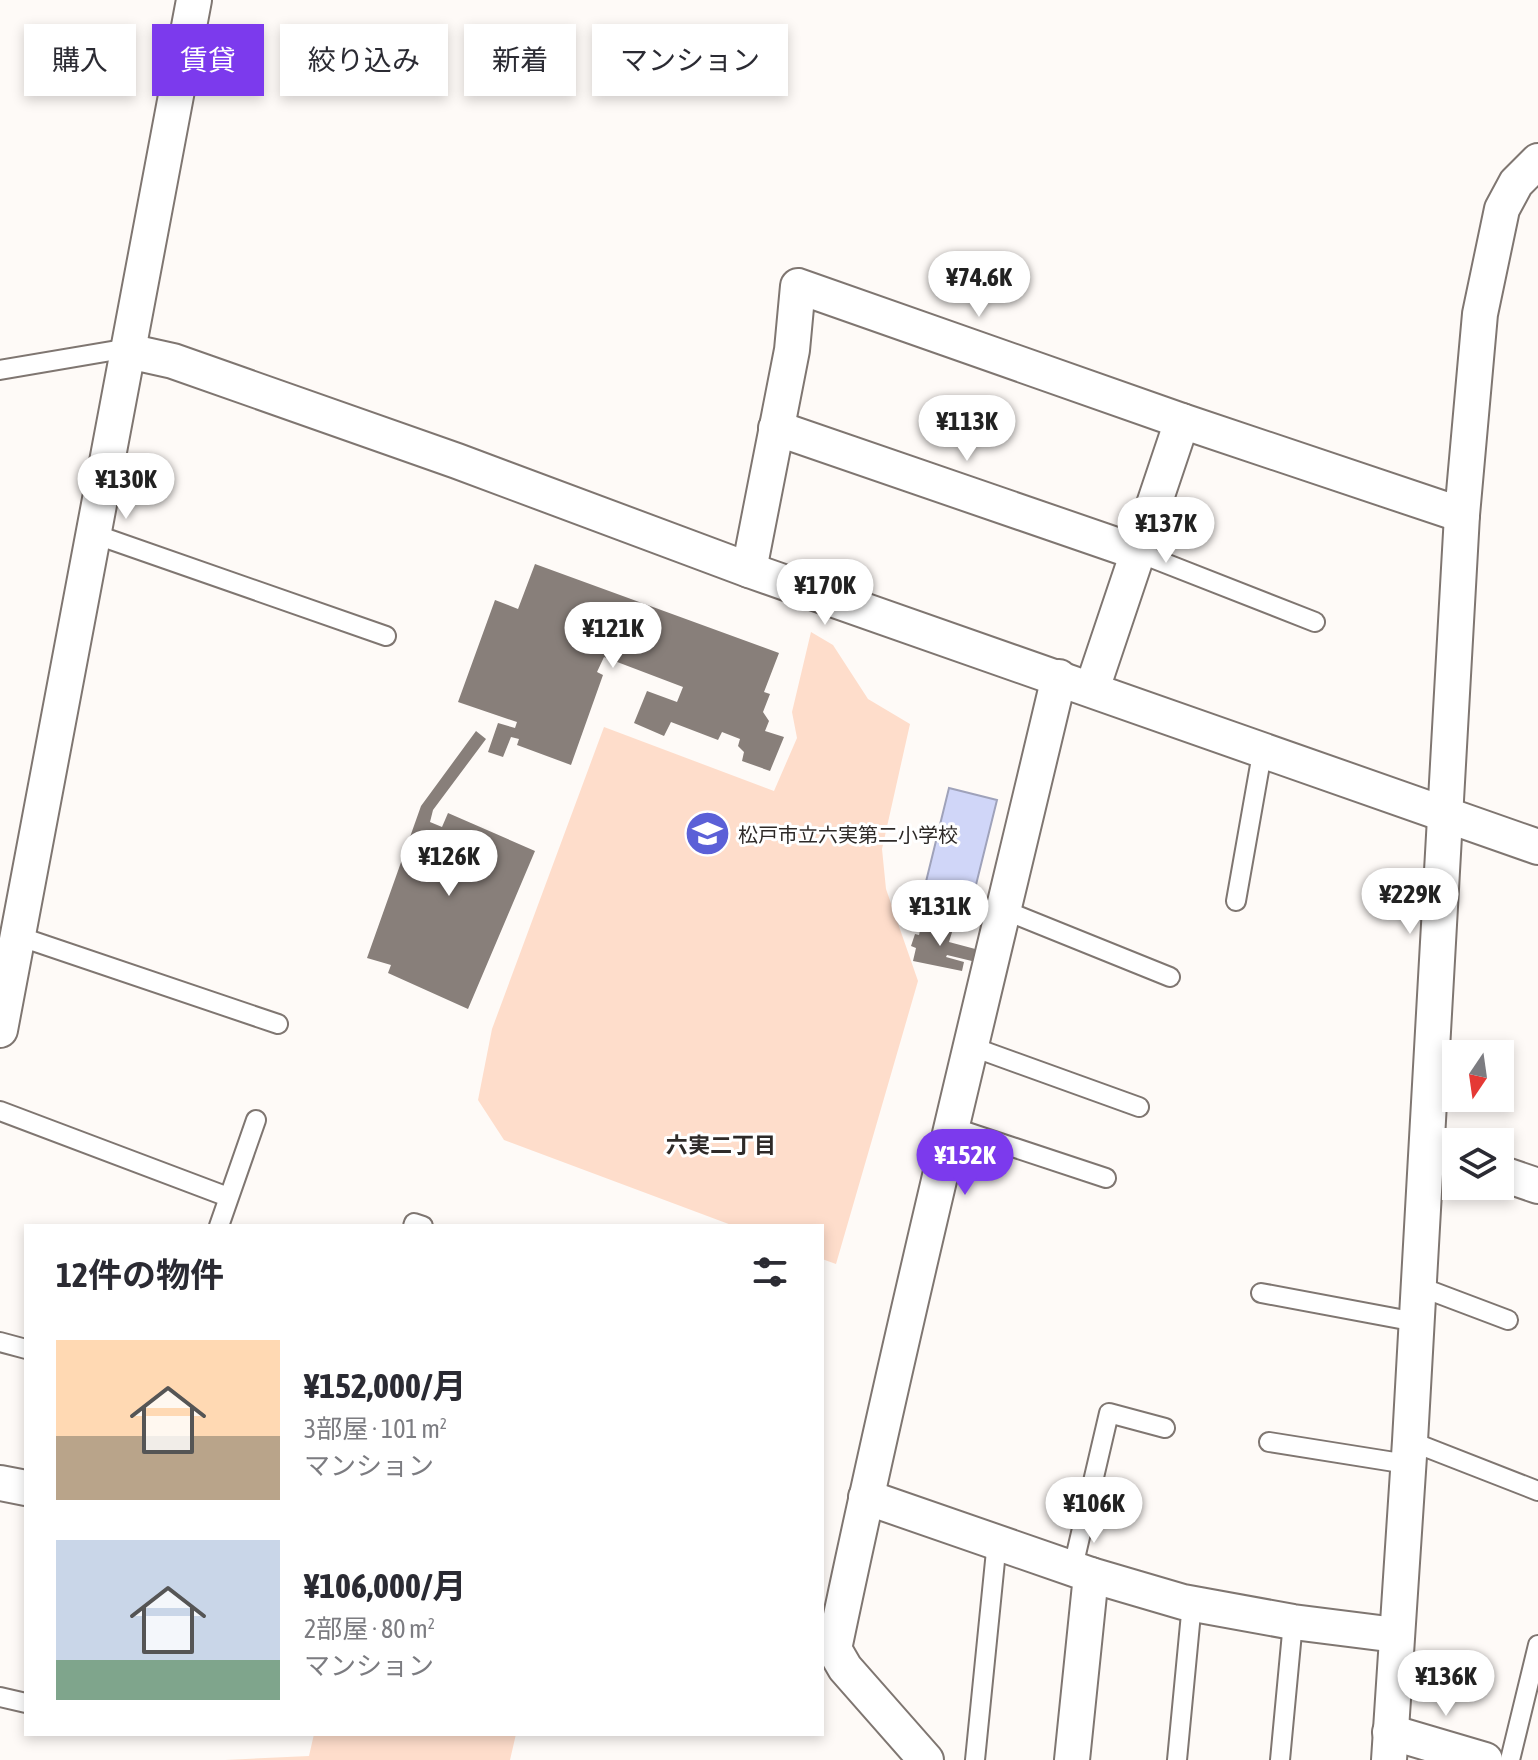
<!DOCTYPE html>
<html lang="ja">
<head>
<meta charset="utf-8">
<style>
	:root { --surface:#fff; --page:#f2f2f3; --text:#2b2b33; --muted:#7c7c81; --accent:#7c3aed }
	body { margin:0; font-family:"Asap Condensed","Noto Sans JP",sans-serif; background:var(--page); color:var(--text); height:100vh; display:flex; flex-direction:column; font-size:30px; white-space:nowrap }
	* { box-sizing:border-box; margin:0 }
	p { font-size:26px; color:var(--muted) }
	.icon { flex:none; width:44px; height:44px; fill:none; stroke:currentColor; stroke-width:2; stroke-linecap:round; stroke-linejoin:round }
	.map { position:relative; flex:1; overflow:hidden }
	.panel { position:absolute; left:24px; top:1224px; width:800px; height:512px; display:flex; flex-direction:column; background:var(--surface); border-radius:0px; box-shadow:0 4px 12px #0003 }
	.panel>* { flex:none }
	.hud { position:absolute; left:24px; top:24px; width:800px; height:72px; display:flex; gap:16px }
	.needle { width:52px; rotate:193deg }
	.buttons { position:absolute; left:1442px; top:1040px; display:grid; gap:16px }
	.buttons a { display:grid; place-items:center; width:72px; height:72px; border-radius:0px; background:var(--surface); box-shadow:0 4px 12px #0003; font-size:40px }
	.price { position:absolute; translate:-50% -68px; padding:0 18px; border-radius:28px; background:#fff; color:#222; font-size:26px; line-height:52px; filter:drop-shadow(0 2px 4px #0008) }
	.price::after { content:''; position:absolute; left:50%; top:48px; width:24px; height:18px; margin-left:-12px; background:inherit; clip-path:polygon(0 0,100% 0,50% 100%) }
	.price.current { background:var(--accent); color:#fff }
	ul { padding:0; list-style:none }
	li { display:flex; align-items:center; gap:24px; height:200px; padding:0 32px }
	li span { display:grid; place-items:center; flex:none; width:224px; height:160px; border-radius:0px; color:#555 }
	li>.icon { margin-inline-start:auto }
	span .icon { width:96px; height:96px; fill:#fffc; stroke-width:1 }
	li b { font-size:34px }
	h2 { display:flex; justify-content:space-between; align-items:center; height:96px; padding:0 32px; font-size:34px }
	.tag { padding:0 28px; border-radius:0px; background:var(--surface); box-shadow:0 4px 12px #0003; font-size:28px; line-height:72px }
	.tag.current { background:var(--accent); color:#fff }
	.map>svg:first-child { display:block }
	.green { fill:#feddcb }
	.water { fill:#d0d6f8; stroke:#9fa2ba; stroke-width:2 }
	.building { fill:#887f7a }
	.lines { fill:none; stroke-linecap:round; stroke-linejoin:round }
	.lane-casing { stroke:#7f7671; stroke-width:22 }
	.street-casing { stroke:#7f7671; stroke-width:38 }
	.lane { stroke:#fff; stroke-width:18 }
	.street { stroke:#fff; stroke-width:34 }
	.labels { text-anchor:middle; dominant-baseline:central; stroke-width:6; stroke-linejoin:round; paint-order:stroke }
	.poi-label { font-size:20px; fill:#2e2a28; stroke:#fff; text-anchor:start }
	.neighbourhood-label { font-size:22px; font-weight:bold; fill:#2e2a28; stroke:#fff }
</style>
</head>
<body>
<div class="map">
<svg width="1538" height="1760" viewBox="0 0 1538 1760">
	<rect width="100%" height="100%" fill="#fefaf7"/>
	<!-- green -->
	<g class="green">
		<polygon points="811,632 833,645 868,699 910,724 882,849 886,889 918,981 836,1264 822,1259 822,1226 734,1226 504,1140 478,1100 492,1029 604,727 774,791 797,738 792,712"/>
		<polygon points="314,1734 516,1734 510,1760 225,1760 309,1756"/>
	</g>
	<!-- water -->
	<polygon class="water" points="949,788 997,800 968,917 920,906"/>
	<!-- building -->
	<g class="building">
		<polygon points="535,564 779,653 764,692 770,694 763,712 769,721 765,731 784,737 770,771 742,761 744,752 738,746 740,739 722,732 718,740 671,722 664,736 634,723 647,691 677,702 683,687 604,657 597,672 603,675 571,765 517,745 519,739 511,737 503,757 488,752 498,723 515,728 517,722 458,702 495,600 518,609"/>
		<polygon points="476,731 486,739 433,810 430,822 442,827 448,813 535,851 468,1009 388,973 391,965 367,958 421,806"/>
		<polygon points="922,922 953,929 949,942 979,950 976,962 947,955 946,957 964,962 962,971 913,961 916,948 911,946 915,934 919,935"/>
	</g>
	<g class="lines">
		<defs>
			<g id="lane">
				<polyline points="0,370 129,348"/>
				<polyline points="94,534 386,636"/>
				<polyline points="1139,553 1315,622"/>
				<polyline points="1236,901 1263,748"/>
				<polyline points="1004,910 1170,977"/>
				<polyline points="18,936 278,1024"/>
				<polyline points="970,1046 1139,1107"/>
				<polyline points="0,1111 228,1197"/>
				<polyline points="952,1127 1106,1178"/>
				<polyline points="219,1226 256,1120"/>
				<polyline points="413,1226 414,1223 423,1226"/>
				<polyline points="1418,1286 1508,1320"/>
				<polyline points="1261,1293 1416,1322"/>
				<polyline points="0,1342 26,1349"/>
				<polyline points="1410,1441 1538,1491"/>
				<polyline points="1269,1442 1407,1464"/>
				<polyline points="1073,1567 1109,1413 1165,1428"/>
				<polyline points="0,1697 26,1703"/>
				<polyline points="975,1760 997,1541"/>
				<polyline points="1177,1760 1192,1603"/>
				<polyline points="1280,1760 1293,1622"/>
				<polyline points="1510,1760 1538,1645"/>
			</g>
			<g id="street">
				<polyline points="128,351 173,361 457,461 749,570 1538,847"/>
				<polyline points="776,428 1139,553"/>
				<polyline points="749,570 792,350 798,286 1182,421 1462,515"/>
				<polyline points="1092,689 1182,421"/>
				<polyline points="0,1030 194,0"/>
				<polyline points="1500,1173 1538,1186"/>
				<polyline points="0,1483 26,1488"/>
				<polyline points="866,1497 1091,1575 1072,1760"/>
				<polyline points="1091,1575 1183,1602 1293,1622 1396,1635"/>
				<path d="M822 1647 834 1649C902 1324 982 1001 1059 677"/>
				<polyline points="834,1649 845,1668 926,1760"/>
				<polyline points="1390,1732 1485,1760"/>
				<polyline points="1389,1760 1410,1441 1462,515 1480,314 1502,209 1516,183 1538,161"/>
			</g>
		</defs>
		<!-- lane casing -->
		<use href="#lane" class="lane-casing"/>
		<!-- street casing -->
		<use href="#street" class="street-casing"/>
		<!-- lane -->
		<use href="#lane" class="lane"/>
		<!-- street -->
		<use href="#street" class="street"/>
	</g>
	<!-- icons -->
	<defs>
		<symbol id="school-disc" viewBox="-11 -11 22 22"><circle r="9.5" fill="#5b60d7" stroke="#fff"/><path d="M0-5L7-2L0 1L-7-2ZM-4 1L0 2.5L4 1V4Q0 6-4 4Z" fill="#fff"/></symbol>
	</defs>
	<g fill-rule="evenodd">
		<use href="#school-disc" x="682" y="808" width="51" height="51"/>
	</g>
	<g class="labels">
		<!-- poi labels -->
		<g class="poi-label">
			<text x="738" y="834">松戸市立六実第二小学校</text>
		</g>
		<!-- neighbourhood labels -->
		<g class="neighbourhood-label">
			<text x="721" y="1145">六実二丁目</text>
		</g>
	</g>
</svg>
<div class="buttons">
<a><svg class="needle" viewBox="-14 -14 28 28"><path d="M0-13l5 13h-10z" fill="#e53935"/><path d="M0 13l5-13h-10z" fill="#7c7c81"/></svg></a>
<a><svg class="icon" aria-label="layers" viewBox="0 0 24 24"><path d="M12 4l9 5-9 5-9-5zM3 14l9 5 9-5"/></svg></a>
</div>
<b class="price" style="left:979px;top:319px">¥74.6K</b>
<b class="price" style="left:967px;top:463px">¥113K</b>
<b class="price" style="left:126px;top:521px">¥130K</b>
<b class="price" style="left:1166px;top:565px">¥137K</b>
<b class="price" style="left:825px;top:627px">¥170K</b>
<b class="price" style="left:613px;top:670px">¥121K</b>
<b class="price" style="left:449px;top:898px">¥126K</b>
<b class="price" style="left:1410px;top:936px">¥229K</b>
<b class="price" style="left:940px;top:948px">¥131K</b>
<b class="price current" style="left:965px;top:1197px">¥152K</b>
<b class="price" style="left:1094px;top:1545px">¥106K</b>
<b class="price" style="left:1446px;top:1718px">¥136K</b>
<div class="hud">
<a class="tag">購入</a>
<a class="tag current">賃貸</a>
<a class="tag">絞り込み</a>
<a class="tag">新着</a>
<a class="tag">マンション</a>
</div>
<section class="panel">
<h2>12件の物件<svg class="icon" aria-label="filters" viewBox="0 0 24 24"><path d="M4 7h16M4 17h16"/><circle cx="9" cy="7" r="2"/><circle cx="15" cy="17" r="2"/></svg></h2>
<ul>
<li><span style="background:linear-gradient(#ffd9b3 60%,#b9a48a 0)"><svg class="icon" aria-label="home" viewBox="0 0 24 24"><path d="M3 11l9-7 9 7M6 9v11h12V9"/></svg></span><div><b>¥152,000/月</b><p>3部屋 · 101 m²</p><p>マンション</p></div></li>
<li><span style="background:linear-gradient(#c9d6e8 75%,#7fa58c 0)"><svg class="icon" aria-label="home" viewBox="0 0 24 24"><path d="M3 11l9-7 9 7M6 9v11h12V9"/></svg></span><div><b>¥106,000/月</b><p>2部屋 · 80 m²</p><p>マンション</p></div></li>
</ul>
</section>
</div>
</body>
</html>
